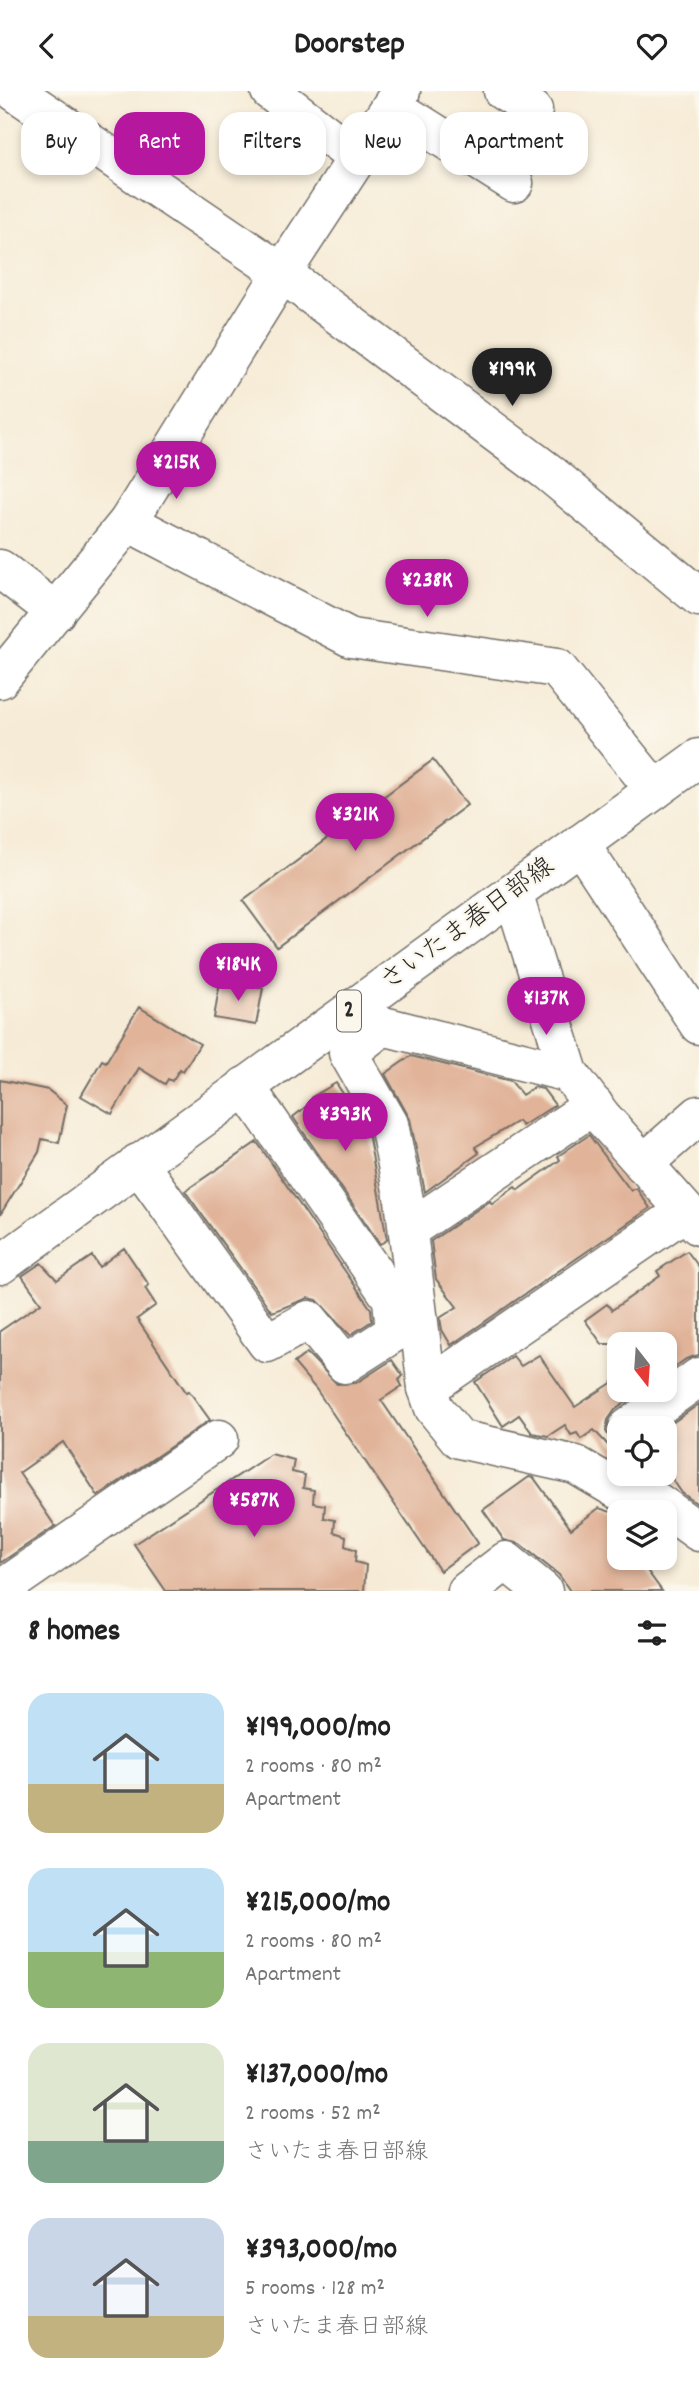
<!DOCTYPE html>
<html lang="en">
<head>
<meta charset="utf-8">
<style>
	:root { --surface:#fff; --page:#f6f6f6; --text:#222; --muted:#767676; --accent:#b5179e }
	body { margin:0; font-family:Dekko,"Klee One",sans-serif; background:var(--page); color:var(--text); height:100vh; display:flex; flex-direction:column; font-size:26px; white-space:nowrap }
	* { box-sizing:border-box; margin:0 }
	p { font-size:23px; color:var(--muted) }
	.icon { flex:none; width:38px; height:38px; fill:none; stroke:currentColor; stroke-width:2; stroke-linecap:round; stroke-linejoin:round }
	.map { position:relative; height:1500px; overflow:hidden }
	.sheet { display:flex; flex-direction:column; background:var(--surface); flex:1 }
	.sheet>* { flex:none }
	.hud { position:absolute; left:21px; top:21px; width:658px; height:63px; display:flex; gap:14px }
	.needle { width:46px; rotate:163deg }
	.fabs { position:absolute; left:607px; top:1241px; display:grid; gap:14px }
	.fabs a { display:grid; place-items:center; width:70px; height:70px; border-radius:14px; background:var(--surface); box-shadow:0 4px 10px #0003; font-size:35px }
	.price { position:absolute; translate:-50% -60px; padding:0 16px; border-radius:24px; background:var(--accent); color:#fff; font-size:23px; line-height:46px; filter:drop-shadow(0 2px 4px #0008) }
	.price::after { content:''; position:absolute; left:50%; top:42px; width:21px; height:16px; margin-left:-10px; background:inherit; clip-path:polygon(0 0,100% 0,50% 100%) }
	.price.current { background:#222; color:#fff }
	ul { padding:0; list-style:none }
	li { display:flex; align-items:center; gap:21px; height:175px; padding:0 28px }
	li span { display:grid; place-items:center; flex:none; width:196px; height:140px; border-radius:21px; color:#555 }
	li>.icon { margin-inline-start:auto }
	span .icon { width:84px; height:84px; fill:#fffc; stroke-width:1 }
	li b { font-size:30px }
	h2 { display:flex; justify-content:space-between; align-items:center; height:84px; padding:0 28px; font-size:30px }
	.chip { padding:0 24px; border-radius:21px; background:var(--surface); box-shadow:0 4px 10px #0003; font-size:24px; line-height:63px }
	.chip.current { background:var(--accent); color:#fff }
	header { display:flex; justify-content:space-between; align-items:center; height:91px; padding:0 28px; background:var(--surface); font-size:32px; font-weight:700 }
	.map>svg:first-child { display:block }
	.building { fill:#e1b49a }
	.lines { fill:none; stroke-linecap:round; stroke-linejoin:round }
	.minor-casing { stroke:#726e67; stroke-width:41 }
	.major-casing { stroke:#726e67; stroke-width:41 }
	.minor { stroke:#fff; stroke-width:38 }
	.major { stroke:#fff; stroke-width:38 }
	.labels { text-anchor:middle; dominant-baseline:central; stroke-width:5; stroke-linejoin:round; paint-order:stroke }
	.shield { fill:#fbf7ec; stroke:#696865; stroke-width:2 }
	.shield-label { font-size:24px; font-weight:bold; fill:#2b2b2b }
	.street-label { font-size:26px; fill:#2b2b2b; stroke:#fbf7ec }
</style>
</head>
<body>
<header><svg class="icon" aria-label="back" viewBox="0 0 24 24"><path d="M15 5l-7 7 7 7"/></svg>Doorstep<svg class="icon" aria-label="heart" viewBox="0 0 24 24"><path d="M12 20l-8-8c-3-5 5-10 8-4 3-6 11-1 8 4z"/></svg></header>
<div class="map">
<svg width="699" height="1500" viewBox="0 0 699 1500">
	<rect width="100%" height="100%" fill="#fbf7ec"/>
	<filter id="ink" filterUnits="userSpaceOnUse"><feTurbulence type="fractalNoise" baseFrequency=".0143" numOctaves="2"/><feDisplacementMap in="SourceGraphic" scale="14" xChannelSelector="R" yChannelSelector="G"/><feConvolveMatrix kernelMatrix="1 2 1 2 8 2 1 2 1" color-interpolation-filters="sRGB"/></filter>
	<filter id="wash" filterUnits="userSpaceOnUse"><feTurbulence type="fractalNoise" baseFrequency=".00686" numOctaves="4" result="noise"/><feDisplacementMap in="SourceGraphic" scale="28" xChannelSelector="R" yChannelSelector="G"/><feGaussianBlur stdDeviation="1.57" result="paint"/><feColorMatrix in="noise" values="0 0 0 0 0 0 0 0 0 0 0 0 0 0 0 0 0 1.4 0 .05"/><feComposite in="paint" operator="in"/></filter>
	<g filter="url(#wash)">
		<rect width="100%" height="100%" fill="#f6ebd6"/>
		<g id="blocks">
			<!-- building -->
			<g class="building">
				<polygon points="433,669 467,714 277,856 243,810"/>
				<polygon points="220,890 263,897 256,934 214,927"/>
				<polygon points="139,916 200,953 183,980 180,978 172,990 168,988 165,993 139,977 112,1023 81,1005 102,969 106,971"/>
				<polygon points="411,965 511,990 522,1004 534,996 543,998 555,1014 522,1035 518,1030 475,1056 479,1062 425,1101 410,1028 385,983"/>
				<polygon points="0,989 48,999 67,1014 59,1052 42,1048 39,1061 0,1124"/>
				<polygon points="336,992 368,1041 387,1149 380,1153 293,1026 313,1010 312,1006"/>
				<polygon points="589,1044 631,1100 636,1097 650,1117 451,1254 442,1239 440,1227 457,1216 436,1188 431,1150 490,1110 492,1113 515,1096 518,1099 560,1069 558,1065"/>
				<polygon points="257,1051 371,1218 372,1230 350,1244 317,1209 308,1207 272,1221 185,1100"/>
				<polygon points="124,1157 149,1194 145,1197 156,1214 137,1228 186,1301 189,1300 210,1329 98,1405 63,1351 19,1382 55,1435 0,1472 0,1240 41,1212 22,1185 41,1172 57,1189 92,1165 99,1176"/>
				<polygon points="687,1160 699,1176 699,1264 686,1268 665,1283 665,1253 602,1253 585,1229 607,1213 612,1219 660,1185 657,1180"/>
				<polygon points="307,1262 337,1293 356,1292 392,1269 403,1285 399,1289 402,1295 381,1309 478,1452 440,1480 316,1298 294,1272"/>
				<polygon points="539,1264 575,1316 616,1289 614,1286 620,1282 620,1298 644,1298 615,1319 608,1329 606,1340 611,1350 620,1357 620,1367 594,1339 581,1348 577,1342 571,1344 565,1334 548,1345 532,1342 519,1324 503,1335 475,1291 513,1265 521,1275"/>
				<polygon points="699,1313 699,1414 682,1402 668,1382 660,1389 641,1382 665,1382 665,1337"/>
				<polygon points="271,1363 294,1369 292,1381 305,1384 303,1397 314,1399 313,1412 325,1414 324,1427 335,1429 334,1441 346,1445 345,1455 356,1459 355,1471 366,1474 364,1500 166,1500 134,1453"/>
				<polygon points="529,1386 534,1387 571,1438 599,1417 620,1424 620,1466 637,1466 662,1500 570,1500 559,1484 520,1453 504,1449 483,1419"/>
			</g>
		</g>
	</g>
	<g filter="url(#ink)">
		<use href="#blocks" fill-opacity="0" stroke="#726e67" stroke-width="2"/>
		<g class="lines">
			<defs>
				<g id="minor">
					<polyline points="14,0 282,182 548,381 699,506"/>
					<polyline points="270,0 357,67"/>
					<polyline points="503,0 533,19"/>
					<polyline points="392,15 514,92"/>
					<polyline points="128,431 351,547 557,577 655,699"/>
					<polyline points="0,478 56,521"/>
					<polyline points="0,588 128,431 282,182 401,0"/>
					<polyline points="580,753 699,934"/>
					<polyline points="513,802 569,982"/>
					<polyline points="138,1072 267,1252 309,1229 345,1273 395,1241 392,1208 245,995"/>
					<polyline points="643,1073 699,1024"/>
					<polyline points="699,1135 602,1026 569,982 383,935 348,962 389,1033 404,1109 427,1297 434,1317 459,1348 576,1374 625,1403 657,1411 699,1441"/>
					<polyline points="408,1139 594,1014"/>
					<polyline points="427,1297 684,1121"/>
					<polyline points="628,1337 699,1286"/>
					<polyline points="0,1499 219,1348"/>
					<polyline points="467,1500 506,1470 543,1500"/>
				</g>
				<polyline id="major" points="0,1174 699,667"/>
			</defs>
			<!-- minor casing -->
			<use href="#minor" class="minor-casing"/>
			<!-- major casing -->
			<use href="#major" class="major-casing"/>
			<!-- minor -->
			<use href="#minor" class="minor"/>
			<!-- major -->
			<use href="#major" class="major"/>
		</g>
	</g>
	<g class="labels">
		<!-- shield labels -->
		<rect class="shield" x="337" y="899.5" width="24" height="41" rx="5"/>
		<g class="shield-label">
			<text x="349" y="920">2</text>
		</g>
		<!-- street labels -->
		<g class="street-label">
			<text transform="translate(468 834) rotate(-36)">さいたま春日部線</text>
		</g>
	</g>
</svg>
<div class="fabs">
<a><svg class="needle" viewBox="-14 -14 28 28"><path d="M0-13l5 13h-10z" fill="#e53935"/><path d="M0 13l5-13h-10z" fill="#767676"/></svg></a>
<a><svg class="icon" aria-label="locate" viewBox="0 0 24 24"><circle cx="12" cy="12" r="6"/><path d="M12 2v4M12 18v4M2 12h4M18 12h4"/></svg></a>
<a><svg class="icon" aria-label="layers" viewBox="0 0 24 24"><path d="M12 4l9 5-9 5-9-5zM3 14l9 5 9-5"/></svg></a>
</div>
<b class="price current" style="left:512px;top:317px">¥199K</b>
<b class="price" style="left:176px;top:410px">¥215K</b>
<b class="price" style="left:427px;top:528px">¥238K</b>
<b class="price" style="left:355px;top:762px">¥321K</b>
<b class="price" style="left:238px;top:912px">¥184K</b>
<b class="price" style="left:546px;top:946px">¥137K</b>
<b class="price" style="left:345px;top:1062px">¥393K</b>
<b class="price" style="left:254px;top:1448px">¥587K</b>
<div class="hud">
<a class="chip">Buy</a>
<a class="chip current">Rent</a>
<a class="chip">Filters</a>
<a class="chip">New</a>
<a class="chip">Apartment</a>
</div>
</div>
<section class="sheet">
<h2>8 homes<svg class="icon" aria-label="filters" viewBox="0 0 24 24"><path d="M4 7h16M4 17h16"/><circle cx="9" cy="7" r="2"/><circle cx="15" cy="17" r="2"/></svg></h2>
<ul>
<li><span style="background:linear-gradient(#bfe0f5 65%,#c2b280 0)"><svg class="icon" aria-label="home" viewBox="0 0 24 24"><path d="M3 11l9-7 9 7M6 9v11h12V9"/></svg></span><div><b>¥199,000/mo</b><p>2 rooms · 80 m²</p><p>Apartment</p></div></li>
<li><span style="background:linear-gradient(#bfe0f5 60%,#8fb573 0)"><svg class="icon" aria-label="home" viewBox="0 0 24 24"><path d="M3 11l9-7 9 7M6 9v11h12V9"/></svg></span><div><b>¥215,000/mo</b><p>2 rooms · 80 m²</p><p>Apartment</p></div></li>
<li><span style="background:linear-gradient(#dfe7d0 70%,#7fa58c 0)"><svg class="icon" aria-label="home" viewBox="0 0 24 24"><path d="M3 11l9-7 9 7M6 9v11h12V9"/></svg></span><div><b>¥137,000/mo</b><p>2 rooms · 52 m²</p><p>さいたま春日部線</p></div></li>
<li><span style="background:linear-gradient(#c9d6e8 70%,#c2b280 0)"><svg class="icon" aria-label="home" viewBox="0 0 24 24"><path d="M3 11l9-7 9 7M6 9v11h12V9"/></svg></span><div><b>¥393,000/mo</b><p>5 rooms · 128 m²</p><p>さいたま春日部線</p></div></li>
</ul>
</section>
</body>
</html>
